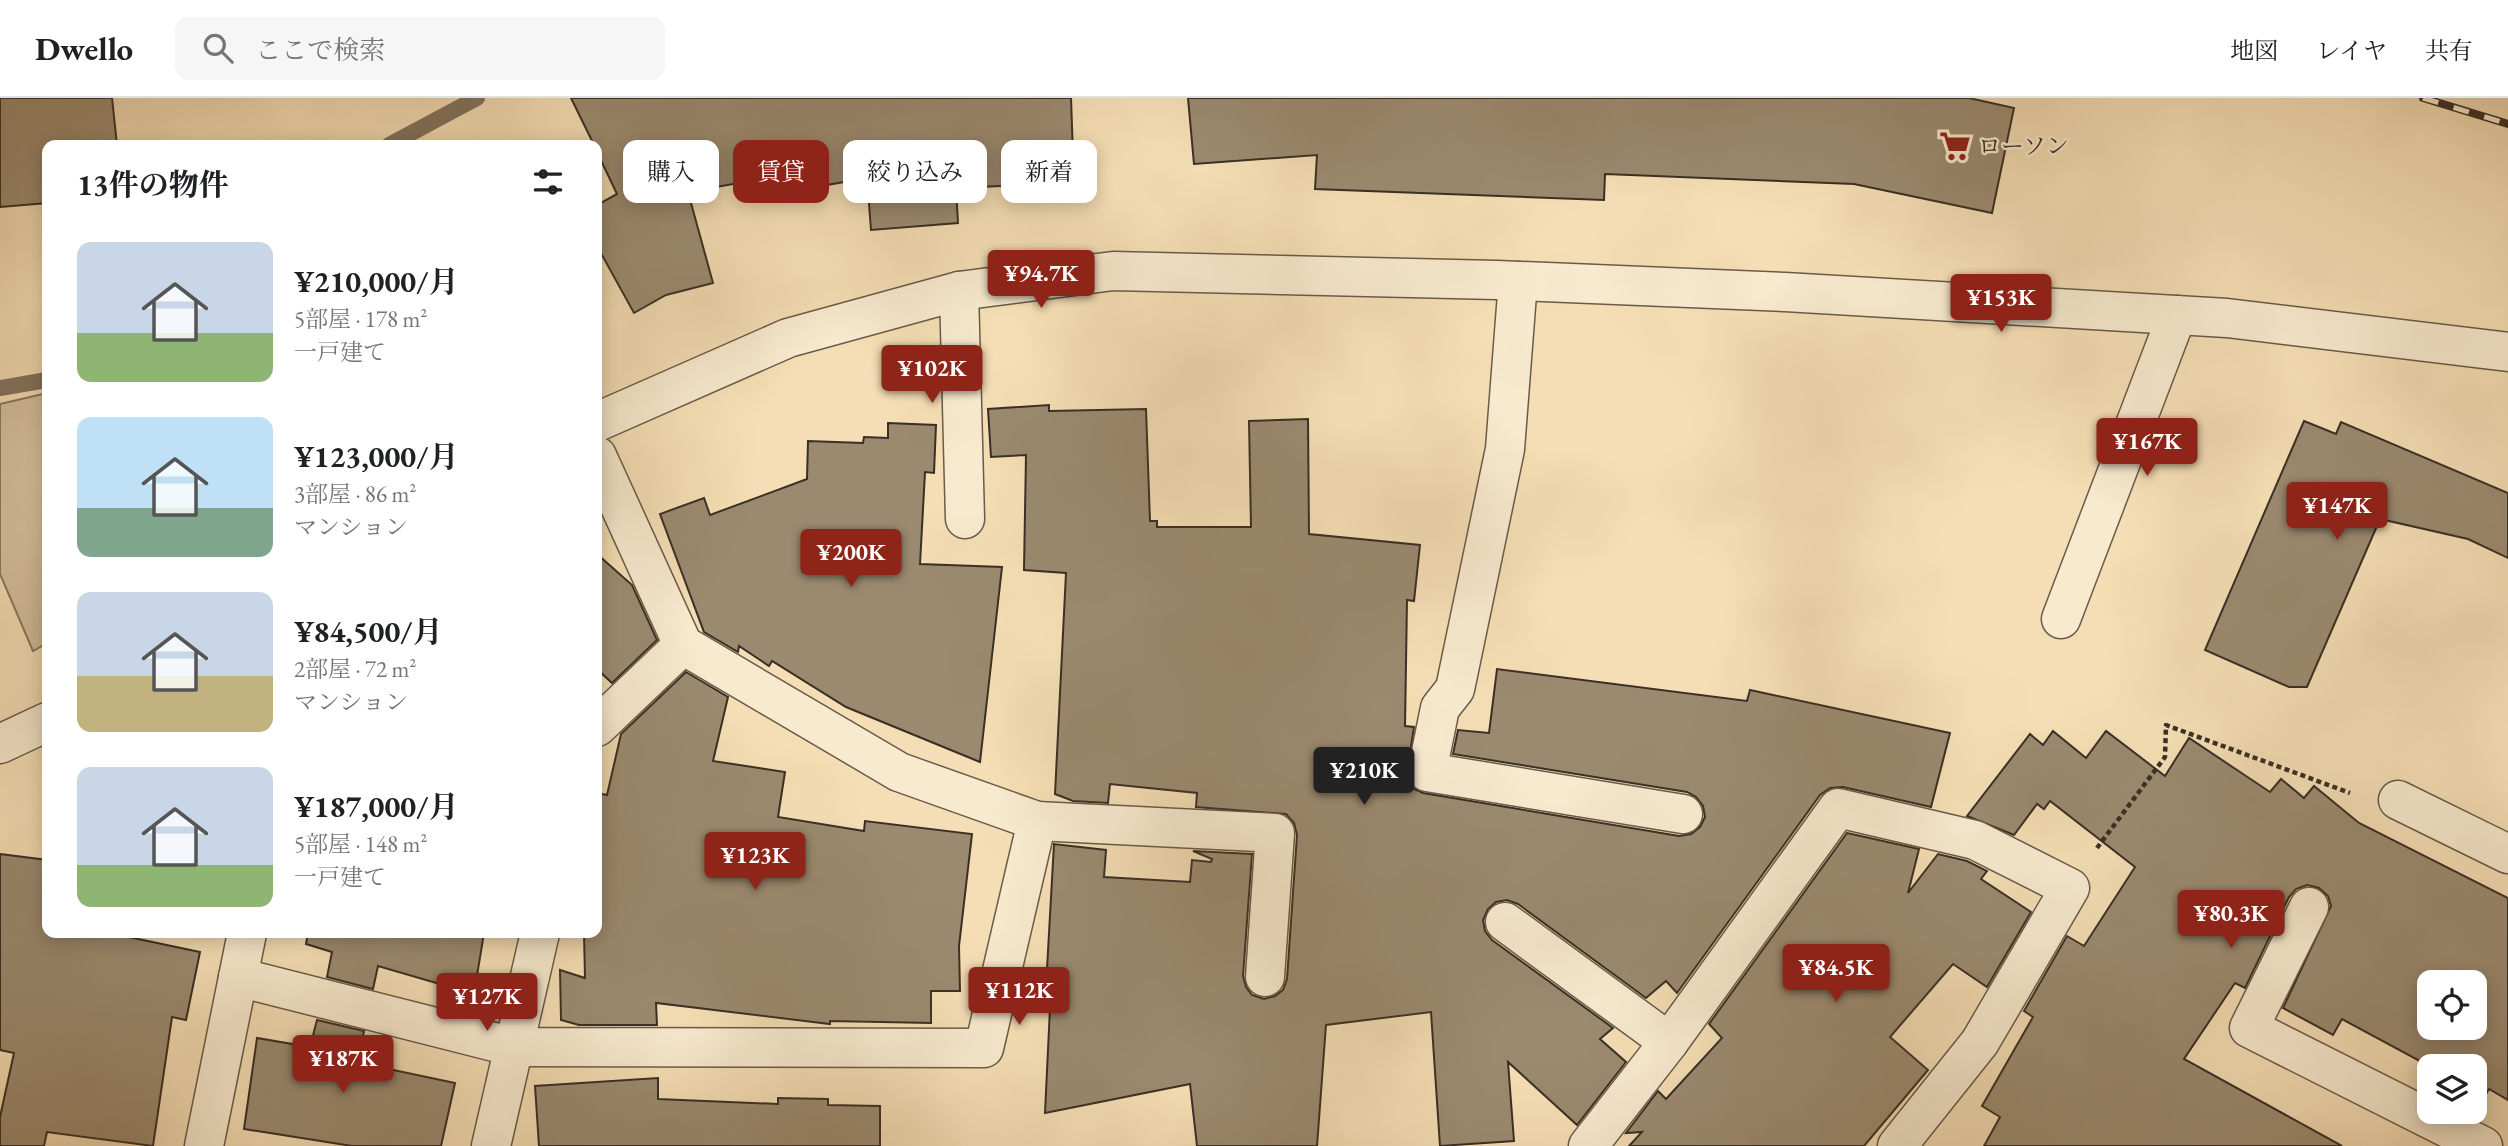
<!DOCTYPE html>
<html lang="ja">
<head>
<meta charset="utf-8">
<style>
	:root { --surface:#fff; --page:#f6f6f6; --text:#202124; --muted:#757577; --line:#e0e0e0; --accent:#8f2418 }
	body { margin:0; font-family:"EB Garamond","Noto Serif JP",serif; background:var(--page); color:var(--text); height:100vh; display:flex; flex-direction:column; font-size:26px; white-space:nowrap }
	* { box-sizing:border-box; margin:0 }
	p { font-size:23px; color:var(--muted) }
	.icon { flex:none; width:38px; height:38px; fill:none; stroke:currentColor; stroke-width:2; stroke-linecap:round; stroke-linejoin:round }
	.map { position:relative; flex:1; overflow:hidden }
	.side { position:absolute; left:42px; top:42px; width:560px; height:798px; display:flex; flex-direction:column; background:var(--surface); border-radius:14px; box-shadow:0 4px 18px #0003 }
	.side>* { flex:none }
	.top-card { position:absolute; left:623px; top:42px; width:665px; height:63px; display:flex; gap:14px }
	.fabs { position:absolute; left:2417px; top:872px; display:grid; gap:14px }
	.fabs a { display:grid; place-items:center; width:70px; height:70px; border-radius:14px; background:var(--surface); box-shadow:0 4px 18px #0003; font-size:35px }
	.price { position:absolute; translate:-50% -60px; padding:0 16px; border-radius:7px; background:var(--accent); color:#fff; font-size:23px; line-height:46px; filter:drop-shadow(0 2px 4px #0008) }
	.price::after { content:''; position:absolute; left:50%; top:42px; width:21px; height:16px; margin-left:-10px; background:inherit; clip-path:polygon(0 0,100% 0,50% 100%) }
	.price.active { background:#222; color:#fff }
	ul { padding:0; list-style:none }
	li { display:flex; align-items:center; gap:21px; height:175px; padding:0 35px }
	li span { display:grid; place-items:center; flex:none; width:196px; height:140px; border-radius:14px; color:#555 }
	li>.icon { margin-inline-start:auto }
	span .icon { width:84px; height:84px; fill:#fffc; stroke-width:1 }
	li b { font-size:30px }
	h2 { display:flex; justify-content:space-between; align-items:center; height:84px; padding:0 35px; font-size:30px }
	.pill { padding:0 24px; border-radius:14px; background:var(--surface); box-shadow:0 4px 18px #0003; font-size:24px; line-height:63px }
	.pill.active { background:var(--accent); color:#fff }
	header { display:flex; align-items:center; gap:42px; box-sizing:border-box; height:98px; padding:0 35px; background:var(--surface); border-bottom:2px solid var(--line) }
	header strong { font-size:33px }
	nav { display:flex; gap:38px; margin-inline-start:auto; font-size:24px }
	.search { width:490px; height:63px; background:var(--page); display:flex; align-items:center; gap:18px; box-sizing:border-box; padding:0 24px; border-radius:14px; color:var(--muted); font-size:26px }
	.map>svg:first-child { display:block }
	.green { fill:#d5c09d; stroke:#877861; stroke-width:2 }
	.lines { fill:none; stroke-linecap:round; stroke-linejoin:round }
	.stream { stroke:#83745e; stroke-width:16 }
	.building { fill:#9b8a70; stroke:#392f25; stroke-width:2; fill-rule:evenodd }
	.minor-casing { stroke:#685b49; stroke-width:41 }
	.path { stroke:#392f25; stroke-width:4.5; stroke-dasharray:5 3.5; stroke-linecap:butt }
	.minor { stroke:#f8eacf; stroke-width:38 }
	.rail-casing { stroke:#392f25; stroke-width:8 }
	.rail { stroke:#f8eacf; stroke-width:5; stroke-dasharray:16; stroke-linecap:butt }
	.labels { text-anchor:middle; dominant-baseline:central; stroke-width:5; stroke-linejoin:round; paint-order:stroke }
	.poi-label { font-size:23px; fill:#392f25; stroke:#f8eacf; text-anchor:start }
</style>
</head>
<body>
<header>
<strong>Dwello</strong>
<div class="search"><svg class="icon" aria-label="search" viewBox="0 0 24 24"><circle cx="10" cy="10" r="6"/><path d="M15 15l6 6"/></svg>ここで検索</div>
<nav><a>地図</a><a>レイヤ</a><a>共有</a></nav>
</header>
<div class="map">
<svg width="2508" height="1048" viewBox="0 0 2508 1048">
	<rect width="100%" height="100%" fill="#f5deb5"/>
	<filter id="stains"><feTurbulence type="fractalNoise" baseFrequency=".00286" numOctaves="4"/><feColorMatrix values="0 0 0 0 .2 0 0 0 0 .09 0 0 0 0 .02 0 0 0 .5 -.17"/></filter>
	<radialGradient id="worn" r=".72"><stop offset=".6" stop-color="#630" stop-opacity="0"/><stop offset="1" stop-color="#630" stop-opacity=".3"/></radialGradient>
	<!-- green -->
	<polygon class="green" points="47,295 47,545 33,553 0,476 0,306"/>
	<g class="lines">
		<!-- stream -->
		<g class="stream">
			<polyline points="389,47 477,0"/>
			<polyline points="0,290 47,282"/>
		</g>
	</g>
	<!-- building -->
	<g class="building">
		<polygon points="0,0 112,0 117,47 47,47 47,105 0,109"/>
		<polygon points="571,0 1071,0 1074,85 956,90 958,125 871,132 867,80 781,95 778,78 688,94 713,185 666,197 634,215 597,148 597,107 617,96 597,54 597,47 594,47"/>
		<polygon points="1188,0 1969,0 2014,10 1992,115 1854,86 1605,76 1604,102 1315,91 1317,57 1194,66"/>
		<polygon points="1049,307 1049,313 1146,311 1150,423 1157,423 1157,429 1251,429 1249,323 1308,321 1309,436 1420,447 1414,503 1407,502 1405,628 1414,629 1406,681 1412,690 1423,695 1679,738 1691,736 1700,729 1705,719 1703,708 1696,699 1687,694 1453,656 1458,632 1489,635 1497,571 1747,603 1750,592 1950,635 1931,709 1843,689 1830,690 1820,697 1677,895 1666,883 1646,900 1518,806 1507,802 1496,804 1488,811 1483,822 1485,833 1492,842 1613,930 1600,941 1626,964 1577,1027 1508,964 1514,1043 1440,1048 1431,914 1326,927 1317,1048 1197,1048 1190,986 1045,1015 1051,889 1046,889 1054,746 1106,752 1104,779 1190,784 1192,762 1211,764 1212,761 1193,753 1252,756 1243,878 1246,889 1252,897 1264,901 1275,898 1283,892 1287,881 1297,737 1294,725 1286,716 1196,709 1197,695 1110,686 1108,705 1073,703 1055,696 1066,475 1024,472 1026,357 991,359 988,311"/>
		<polygon points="2304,323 2336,336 2341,324 2508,395 2508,460 2468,441 2380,421 2307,589 2289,589 2205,552"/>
		<polygon points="888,325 936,327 934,375 925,374 920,466 1002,469 980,664 846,609 772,563 769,568 739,548 738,554 704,534 660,416 704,400 710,417 807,381 808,343 863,345 864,339 888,340"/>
		<polygon points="597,456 632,487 657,542 612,585 597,571"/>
		<polygon points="686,574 728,599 713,663 785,674 778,719 864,733 865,723 972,736 959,848 960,893 931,893 931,925 830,923 830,926 656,905 657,927 579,927 561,922 560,872 585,880 584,835 597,835 597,695 607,697 621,636"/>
		<path d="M2053 633 2086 660 2106 633 2165 678 2189 640 2270 694 2281 681 2304 700 2314 688 2359 725 2508 800V1002L2489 991 2486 996 2474 990V968H2429L2342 921 2333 937 2283 910 2331 808 2328 798 2319 790 2307 787 2296 791 2289 799 2245 890 2235 885 2184 961 2342 1048H1984L2000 1019 1982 1008 2033 919 2024 913 2067 838 2084 848 2135 769 2050 703 2044 711 2037 706 2014 737 1967 718 2030 636 2043 647ZM2429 884H2474V929H2429Z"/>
		<polygon points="1847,735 1919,751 1908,795 1938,756 1967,763 1987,773 1981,781 2031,814 1987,889 1953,866 1890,939 1928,972 1864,1048 1629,1048 1642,1034 1626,1035 1658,993 1666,1001 1722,940 1709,926"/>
		<polygon points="0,756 47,762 47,835 110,835 200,854 186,922 172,919 153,1048 47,1034 44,1048 0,1048 0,1019 14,955 0,952"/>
		<polygon points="308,835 484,835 474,896 378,868 373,891 327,879 332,854 306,846"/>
		<polygon points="317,922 364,933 359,956 366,957 365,966 455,985 441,1048 352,1048 244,1031 257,940 310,949"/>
		<polygon points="658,980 658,1001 778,1006 778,1000 828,1001 828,1007 880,1008 880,1048 539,1048 535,988"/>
	</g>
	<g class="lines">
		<defs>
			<g id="minor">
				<polyline points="1518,183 1505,351 1455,591 1440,610 1427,674 1683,716"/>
				<polyline points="959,193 965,421"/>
				<polyline points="597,324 788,240 959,193 1113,173 1497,182 1785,194 2227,220 2508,254"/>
				<polyline points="2061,521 2177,217"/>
				<polyline points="597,629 683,547"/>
				<polyline points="0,646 47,624"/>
				<polyline points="2398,702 2508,756"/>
				<polyline points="1037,723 1275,735 1265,879"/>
				<polyline points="2309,809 2249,930 2483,1048"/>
				<polyline points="1505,824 1669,944"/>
				<polyline points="238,879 514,949 984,950 1037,723 899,674 683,547 597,358"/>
				<polyline points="204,1048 247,835"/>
				<polyline points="491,1048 540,835"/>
				<polyline points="1588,1048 1669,944 1838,710 1975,742 2070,790 1980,944 1897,1048"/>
			</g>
		</defs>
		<!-- minor casing -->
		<use href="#minor" class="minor-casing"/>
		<!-- path -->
		<polyline class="path" points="2097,750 2165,659 2166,627 2350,695"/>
		<!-- minor -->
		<use href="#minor" class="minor"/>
		<defs>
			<polyline id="rail" points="2423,0 2508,26"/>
		</defs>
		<!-- rail casing -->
		<use href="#rail" class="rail-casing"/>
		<!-- rail -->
		<use href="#rail" class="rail"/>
	</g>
	<!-- icons -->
	<defs>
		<symbol id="supermarket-bare" viewBox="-9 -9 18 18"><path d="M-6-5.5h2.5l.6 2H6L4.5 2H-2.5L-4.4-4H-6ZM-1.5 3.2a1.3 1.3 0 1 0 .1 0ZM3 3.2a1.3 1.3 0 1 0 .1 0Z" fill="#8f2418" stroke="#f8eacf" stroke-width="2.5" paint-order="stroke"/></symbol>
	</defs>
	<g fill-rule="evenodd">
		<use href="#supermarket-bare" x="1933" y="26" width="44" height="44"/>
	</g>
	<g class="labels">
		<!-- poi labels -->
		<g class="poi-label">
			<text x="1978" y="48">ローソン</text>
		</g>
	</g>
	<rect width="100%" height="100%" filter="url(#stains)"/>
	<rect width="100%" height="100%" fill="url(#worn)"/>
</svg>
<div class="fabs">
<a><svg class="icon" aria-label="locate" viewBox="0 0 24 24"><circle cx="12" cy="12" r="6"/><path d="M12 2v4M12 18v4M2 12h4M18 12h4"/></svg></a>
<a><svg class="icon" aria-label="layers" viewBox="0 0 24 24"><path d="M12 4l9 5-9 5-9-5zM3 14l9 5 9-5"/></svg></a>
</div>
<b class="price" style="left:1041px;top:212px">¥94.7K</b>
<b class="price" style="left:2001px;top:236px">¥153K</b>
<b class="price" style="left:932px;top:307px">¥102K</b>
<b class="price" style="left:2147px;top:380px">¥167K</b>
<b class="price" style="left:2337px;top:444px">¥147K</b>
<b class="price" style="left:851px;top:491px">¥200K</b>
<b class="price active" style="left:1364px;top:709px">¥210K</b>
<b class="price" style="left:755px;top:794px">¥123K</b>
<b class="price" style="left:2231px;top:852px">¥80.3K</b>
<b class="price" style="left:1836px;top:906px">¥84.5K</b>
<b class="price" style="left:1019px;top:929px">¥112K</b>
<b class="price" style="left:487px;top:935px">¥127K</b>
<b class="price" style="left:343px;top:997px">¥187K</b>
<div class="top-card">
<a class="pill">購入</a>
<a class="pill active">賃貸</a>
<a class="pill">絞り込み</a>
<a class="pill">新着</a>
</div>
<section class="side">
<h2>13件の物件<svg class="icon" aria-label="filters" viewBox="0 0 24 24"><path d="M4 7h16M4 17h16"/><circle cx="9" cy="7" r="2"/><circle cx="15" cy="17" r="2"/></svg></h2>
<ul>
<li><span style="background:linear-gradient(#c9d6e8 65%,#8fb573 0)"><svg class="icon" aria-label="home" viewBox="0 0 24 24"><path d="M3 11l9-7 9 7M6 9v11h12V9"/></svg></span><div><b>¥210,000/月</b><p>5部屋 · 178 m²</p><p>一戸建て</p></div></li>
<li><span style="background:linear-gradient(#bfe0f5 65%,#7fa58c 0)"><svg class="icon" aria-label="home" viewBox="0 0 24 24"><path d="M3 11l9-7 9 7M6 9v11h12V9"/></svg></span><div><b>¥123,000/月</b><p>3部屋 · 86 m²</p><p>マンション</p></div></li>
<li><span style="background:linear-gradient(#c9d6e8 60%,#c2b280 0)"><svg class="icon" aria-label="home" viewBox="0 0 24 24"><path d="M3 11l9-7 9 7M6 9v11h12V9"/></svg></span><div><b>¥84,500/月</b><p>2部屋 · 72 m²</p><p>マンション</p></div></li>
<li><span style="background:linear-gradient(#c9d6e8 70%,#8fb573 0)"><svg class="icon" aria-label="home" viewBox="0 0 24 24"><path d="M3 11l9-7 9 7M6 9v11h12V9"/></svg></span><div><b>¥187,000/月</b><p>5部屋 · 148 m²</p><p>一戸建て</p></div></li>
</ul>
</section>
</div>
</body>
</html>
